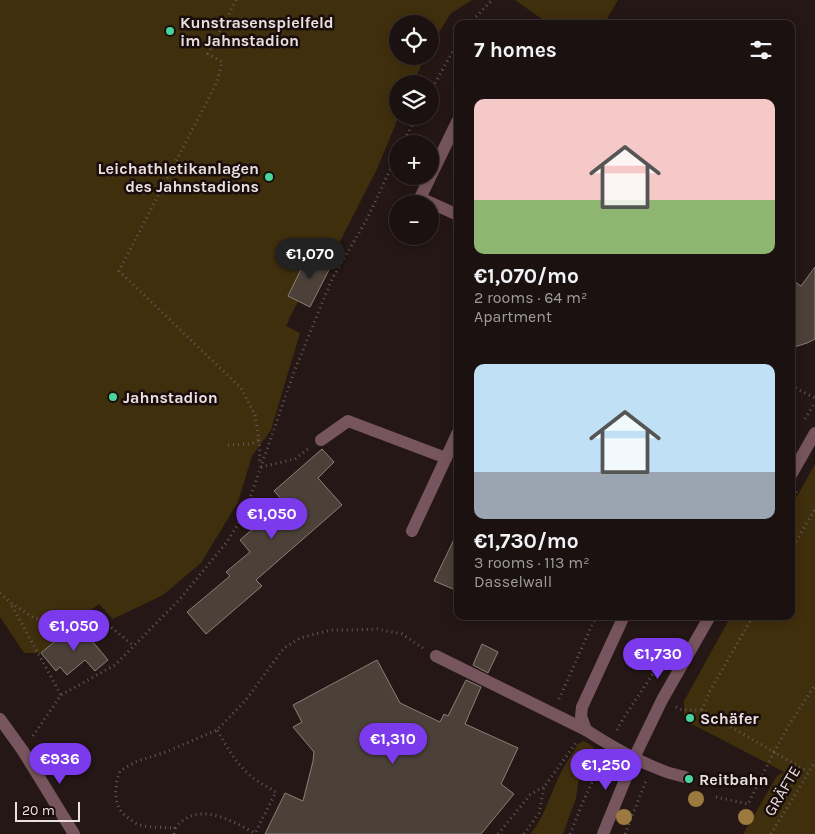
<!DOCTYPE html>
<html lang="en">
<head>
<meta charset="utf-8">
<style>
	:root { --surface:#1b1110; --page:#281f1e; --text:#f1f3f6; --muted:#a09d9f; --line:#393130; --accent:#7c3aed }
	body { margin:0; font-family:Karla,sans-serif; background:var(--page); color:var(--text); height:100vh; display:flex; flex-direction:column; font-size:19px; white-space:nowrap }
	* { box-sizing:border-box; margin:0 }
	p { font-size:16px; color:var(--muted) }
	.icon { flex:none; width:28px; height:28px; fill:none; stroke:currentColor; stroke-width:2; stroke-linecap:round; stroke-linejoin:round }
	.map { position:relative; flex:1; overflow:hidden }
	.panel { position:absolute; left:454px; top:20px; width:341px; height:600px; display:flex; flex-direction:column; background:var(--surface); border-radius:10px; box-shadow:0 2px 12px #0003,0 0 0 1px var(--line) }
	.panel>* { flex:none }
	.fabs { position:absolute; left:389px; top:15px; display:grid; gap:10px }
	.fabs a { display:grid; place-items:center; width:50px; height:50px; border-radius:50%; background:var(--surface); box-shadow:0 2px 12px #0003,0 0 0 1px var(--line); font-size:25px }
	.scale { position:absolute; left:15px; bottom:12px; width:65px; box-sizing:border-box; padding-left:5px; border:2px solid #e9e0df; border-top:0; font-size:14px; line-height:18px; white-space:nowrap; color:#e9e0df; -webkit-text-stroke:4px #1a0e0d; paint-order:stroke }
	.price { position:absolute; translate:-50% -42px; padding:0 11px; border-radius:18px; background:var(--accent); color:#fff; font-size:16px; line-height:32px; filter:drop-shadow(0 1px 2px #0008) }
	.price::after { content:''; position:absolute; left:50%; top:30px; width:15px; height:11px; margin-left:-8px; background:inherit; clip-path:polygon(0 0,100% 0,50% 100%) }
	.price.on { background:#222; color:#fff }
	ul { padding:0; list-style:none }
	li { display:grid; align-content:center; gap:10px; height:265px; padding:0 20px }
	li span { display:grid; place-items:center; height:155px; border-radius:10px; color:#555 }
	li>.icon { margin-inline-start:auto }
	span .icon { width:90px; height:90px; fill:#fffc; stroke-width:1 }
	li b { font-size:21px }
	h2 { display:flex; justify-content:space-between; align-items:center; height:60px; padding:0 20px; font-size:21px }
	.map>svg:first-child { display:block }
	.green { fill:#402f0d }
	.building { fill:#4c4139; stroke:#8c7f77 }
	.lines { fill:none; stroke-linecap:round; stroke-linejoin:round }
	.path { stroke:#645957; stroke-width:3; stroke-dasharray:1 4; stroke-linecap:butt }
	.minor { stroke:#77555e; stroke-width:12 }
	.tree { fill:#9c793f }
	.poi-dot { fill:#48d49d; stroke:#1a0e0d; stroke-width:2 }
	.labels { text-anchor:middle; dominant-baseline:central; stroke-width:5; stroke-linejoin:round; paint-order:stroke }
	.poi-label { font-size:16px; font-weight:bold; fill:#e9e0df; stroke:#1a0e0d; text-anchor:start }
	.street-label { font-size:16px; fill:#e9e0df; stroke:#1a0e0d }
</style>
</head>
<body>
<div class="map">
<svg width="815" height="834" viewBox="0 0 815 834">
	<rect width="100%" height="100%" fill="#241715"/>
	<!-- green -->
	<g class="green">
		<polygon points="0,0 472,0 450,14 430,48 430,24 398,24 398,56 425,56 413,84 398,84 398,116 399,116 377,169 329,263 309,253 288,296 298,301 286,326 300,333 271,430 252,456 238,502 201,563 163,595 113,619 99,604 80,618 78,624 65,634 64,633 41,653 24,653 0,617"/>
		<polygon points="515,0 618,0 604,24 549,24"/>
		<polygon points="815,464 815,834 743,834 777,776 784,772 684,720 684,701 731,616 791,616 791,507"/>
		<path d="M584 741 594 747 579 778 576 798 563 834H530C543 820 549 798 557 781 562 768 571 756 578 744Z"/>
	</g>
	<!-- building -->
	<g class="building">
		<polygon points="309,253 332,264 310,307 288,296"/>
		<polygon points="815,267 815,339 807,343 791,348 791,279 801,286"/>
		<polygon points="322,449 334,462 318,478 342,505 256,580 262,586 206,634 187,612 230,576 226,572 250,552 240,540 284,502 274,491"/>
		<polygon points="458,531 458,591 434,581"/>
		<polygon points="78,624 108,660 95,671 85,660 67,675 60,667 56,671 41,653 65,633 65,634"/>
		<polygon points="482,644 498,652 488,673 473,665"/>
		<polygon points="377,660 400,703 440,722 444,714 448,716 466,680 481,687 465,724 518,748 501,784 514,794 481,834 265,834 285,793 303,801 313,761 314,752 293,727 302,722 293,705"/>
	</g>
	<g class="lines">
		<!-- path -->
		<g class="path">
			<polyline points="236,0 208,54 222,62 217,82 119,271 241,388 255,415 259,439 260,464"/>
			<polyline points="469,24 492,0"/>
			<polyline points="430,92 458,42"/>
			<polyline points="402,144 417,116"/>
			<polyline points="791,386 815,398"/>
			<polyline points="805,419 815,402"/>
			<polyline points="228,445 251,444 259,440"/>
			<polyline points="261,467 295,459 308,449"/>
			<polyline points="791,501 797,490"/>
			<polyline points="791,550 815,509"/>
			<polyline points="0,593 11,603 34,618 57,625 74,617 80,620 106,623 134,646"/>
			<polyline points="12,606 61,695"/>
			<polyline points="559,699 596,616"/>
			<polyline points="676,707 682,710 702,710 774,752 789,725 815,685"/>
			<polyline points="702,710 710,691 753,616"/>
			<polyline points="617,730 623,719 664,657"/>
			<polyline points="33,736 61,695 115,665 180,599 226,543 244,515 294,372 332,279 367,219 398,153"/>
			<polyline points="716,797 748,804 774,752 808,772"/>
			<path d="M175 828C178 825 180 822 184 820 205 804 235 823 255 833L276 792C268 787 259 783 252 777 236 764 227 747 217 730"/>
			<path d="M174 834 175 828C163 827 151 828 140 825 136 824 133 821 130 819 112 809 114 787 120 771L135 762 166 752 217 730 245 701 284 648 300 638 331 630H353L377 629 402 634 423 648"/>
			<polyline points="498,834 530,795 543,787"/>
			<polyline points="524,834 539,813 544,787 576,743"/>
			<polyline points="570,834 583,802 602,760"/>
			<polyline points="625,834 646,781"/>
			<polyline points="771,834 815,762"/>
		</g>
		<!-- minor -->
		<g class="minor">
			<polyline points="458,120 420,198 458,215"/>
			<polyline points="321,440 348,421 446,458 458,432"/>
			<polyline points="791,475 815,433"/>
			<polyline points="412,531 446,458"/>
			<path d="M436 656 586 730C609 745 633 759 659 769 667 773 677 775 685 777"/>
			<polyline points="0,719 23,751 74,834"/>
			<polyline points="586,730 581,716 582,707 624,616"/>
			<polyline points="603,834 634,758 662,700 710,616"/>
		</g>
	</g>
	<!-- trees -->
	<g class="tree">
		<circle cx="696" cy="799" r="8"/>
		<circle cx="624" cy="817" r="8"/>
		<circle cx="746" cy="817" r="8"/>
	</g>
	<!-- markers -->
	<g class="poi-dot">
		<circle cx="170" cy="31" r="5"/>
		<circle cx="269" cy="177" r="5"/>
		<circle cx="113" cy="397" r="5"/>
		<circle cx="690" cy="718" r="5"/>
		<circle cx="689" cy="779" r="5"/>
	</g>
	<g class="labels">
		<!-- poi labels -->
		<g class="poi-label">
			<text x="180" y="22">Kunstrasenspielfeld<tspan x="180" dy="18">im Jahnstadion</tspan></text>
			<text x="259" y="168" text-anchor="end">Leichathletikanlagen<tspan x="259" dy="18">des Jahnstadions</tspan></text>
			<text x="123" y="397">Jahnstadion</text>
			<text x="700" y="718">Schäfer</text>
			<text x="699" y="779">Reitbahn</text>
		</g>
		<!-- street labels -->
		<g class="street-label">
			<text transform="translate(782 791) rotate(-59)">GRÄFTE</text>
		</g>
	</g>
</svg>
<div class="fabs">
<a><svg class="icon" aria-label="locate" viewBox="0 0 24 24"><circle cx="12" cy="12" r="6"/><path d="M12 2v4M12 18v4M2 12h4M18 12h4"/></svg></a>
<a><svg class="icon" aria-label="layers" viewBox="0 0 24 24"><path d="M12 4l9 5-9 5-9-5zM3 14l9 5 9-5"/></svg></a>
<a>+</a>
<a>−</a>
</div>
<div class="scale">20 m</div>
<b class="price on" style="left:310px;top:280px">€1,070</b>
<b class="price" style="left:272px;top:540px">€1,050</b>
<b class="price" style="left:74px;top:652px">€1,050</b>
<b class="price" style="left:658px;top:680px">€1,730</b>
<b class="price" style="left:393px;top:765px">€1,310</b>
<b class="price" style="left:60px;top:785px">€936</b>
<b class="price" style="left:606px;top:791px">€1,250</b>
<section class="panel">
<h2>7 homes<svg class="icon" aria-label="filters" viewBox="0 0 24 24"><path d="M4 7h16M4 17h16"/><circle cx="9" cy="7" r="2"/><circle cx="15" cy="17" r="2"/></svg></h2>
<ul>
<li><span style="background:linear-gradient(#f6c9c9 65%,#8fb573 0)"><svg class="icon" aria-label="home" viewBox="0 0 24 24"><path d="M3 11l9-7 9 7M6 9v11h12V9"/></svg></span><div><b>€1,070/mo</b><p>2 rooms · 64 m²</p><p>Apartment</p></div></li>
<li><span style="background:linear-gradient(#bfe0f5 70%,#9aa5b1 0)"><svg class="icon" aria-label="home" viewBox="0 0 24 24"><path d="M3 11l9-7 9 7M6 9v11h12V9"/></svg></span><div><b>€1,730/mo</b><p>3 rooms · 113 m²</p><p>Dasselwall</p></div></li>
</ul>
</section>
</div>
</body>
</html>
